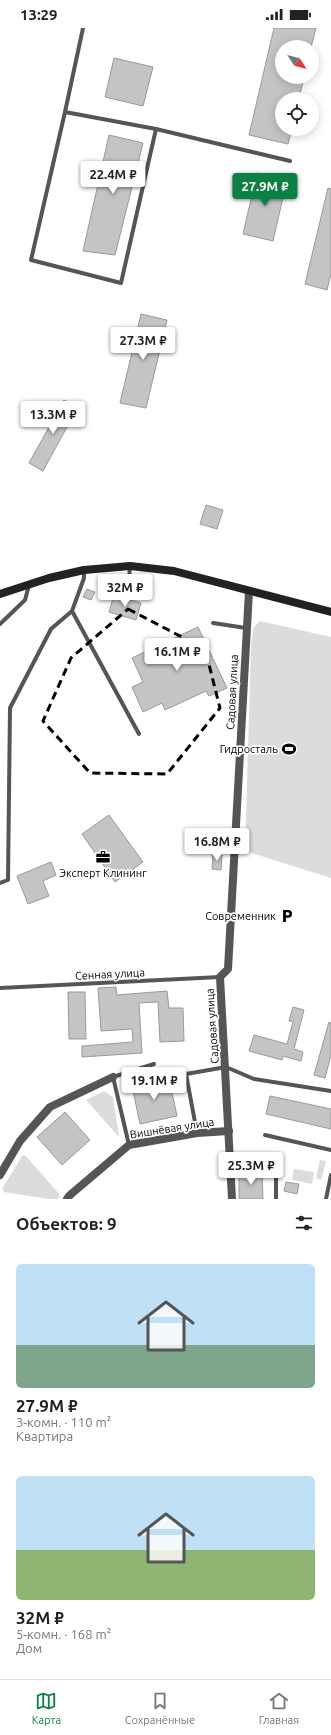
<!DOCTYPE html>
<html lang="ru">
<head>
<meta charset="utf-8">
<style>
	:root { --surface:#fff; --page:#f6f6f6; --text:#222; --muted:#767676; --line:#e0e0e0; --accent:#0b8043 }
	body { margin:0; font-family:Ubuntu,sans-serif; background:var(--page); color:var(--text); height:100vh; display:flex; flex-direction:column; font-size:15px; white-space:nowrap }
	* { box-sizing:border-box; margin:0 }
	p { font-size:13px; color:var(--muted) }
	.icon { flex:none; width:22px; height:22px; fill:none; stroke:currentColor; stroke-width:2; stroke-linecap:round; stroke-linejoin:round }
	.map { position:relative; height:1171px; overflow:hidden }
	.side { display:flex; flex-direction:column; background:var(--surface); flex:1 }
	.side>* { flex:none }
	.needle { width:26px; rotate:126deg }
	.controls { position:absolute; left:275px; top:12px; display:grid; gap:8px }
	.controls a { display:grid; place-items:center; width:44px; height:44px; border-radius:50%; background:var(--surface); box-shadow:0 2px 10px #0003; font-size:20px }
	.price { position:absolute; translate:-50% -34px; padding:0 9px; border-radius:4px; background:#fff; color:#222; font-size:13px; line-height:26px; filter:drop-shadow(0 1px 2px #0008) }
	.price::after { content:''; position:absolute; left:50%; top:24px; width:12px; height:9px; margin-left:-6px; background:inherit; clip-path:polygon(0 0,100% 0,50% 100%) }
	.price.on { background:var(--accent); color:#fff }
	ul { padding:0; list-style:none }
	li { display:grid; align-content:center; gap:8px; height:212px; padding:0 16px }
	li span { display:grid; place-items:center; height:124px; border-radius:6px; color:#555 }
	li>.icon { margin-inline-start:auto }
	span .icon { width:72px; height:72px; fill:#fffc; stroke-width:1 }
	li b { font-size:17px }
	h2 { display:flex; justify-content:space-between; align-items:center; height:48px; padding:0 16px; font-size:17px }
	.status { display:flex; justify-content:space-between; align-items:center; height:28px; padding:0 20px; background:var(--surface); direction:ltr }
	.status svg { height:11px; fill:currentColor }
	.tab-bar { display:flex; justify-content:space-around; align-items:center; height:56px; border-top:1px solid var(--line); background:var(--surface); font-size:11px; color:var(--muted) }
	.tab-bar a { display:grid; justify-items:center; gap:2px }
	.tab-bar .on { color:var(--accent) }
	.map>svg:first-child { display:block }
	.green { fill:#dcdcdc }
	.building { fill:#c4c4c4; stroke:#999 }
	.lines { fill:none; stroke-linecap:round; stroke-linejoin:round }
	.service { stroke:#555; stroke-width:4 }
	.minor { stroke:#555; stroke-width:8 }
	.secondary { stroke:#222; stroke-width:8 }
	.marked { fill:none; stroke:#000; stroke-width:3; stroke-dasharray:8 5; stroke-linejoin:round }
	.labels { text-anchor:middle; dominant-baseline:central; stroke-width:3.5; stroke-linejoin:round; paint-order:stroke }
	.street-label { font-size:11px; fill:#000; stroke:#fff }
	.poi-label { font-size:11px; fill:#000; stroke:#fff; text-anchor:end }
</style>
</head>
<body>
<div class="status"><b>13:29</b><svg viewBox="0 0 49 12"><path d="M0 12V9h3v3zM5 12V6h3v6zM10 12V3h3v9zM15 12V0h3v12zM26 1h20v11H26zM47 4h2v5h-2z"/></svg></div>
<div class="map">
<svg width="331" height="1171" viewBox="0 0 331 1171">
	<rect width="100%" height="100%" fill="#fff"/>
	<!-- green -->
	<g class="green">
		<polygon points="260,593 331,609 331,850 245,823 251,619 253,600"/>
		<polygon points="104,1063 113,1069 119,1109 86,1072"/>
		<polygon points="25,1127 60,1167 58,1171 48,1171 4,1164 2,1161 22,1128"/>
		<polygon points="243,1132 257,1132 257,1141 243,1140"/>
		<polygon points="320,1132 326,1133 321,1152 316,1150"/>
		<polygon points="294,1141 314,1144 312,1156 292,1152"/>
	</g>
	<!-- building -->
	<g class="building">
		<polygon points="274,0 316,0 311,19 282,19 282,49 304,49 299,71 282,71 282,101 292,101 288,116 249,107"/>
		<polygon points="114,30 153,39 143,78 105,69"/>
		<polygon points="109,107 143,115 115,227 83,223"/>
		<polygon points="257,145 287,152 273,213 243,206"/>
		<polygon points="328,160 331,161 331,246 327,262 305,256"/>
		<polygon points="141,286 167,292 146,380 120,375"/>
		<polygon points="64,372 78,379 43,443 29,435"/>
		<polygon points="206,477 223,482 217,501 200,496"/>
		<polygon points="87,561 95,564 91,572 83,569"/>
		<polygon points="114,567 141,575 136,592 109,584"/>
		<polygon points="198,599 227,660 209,668 206,663 165,682 162,675 143,684 132,659 143,654 132,630"/>
		<polygon points="109,787 143,834 115,854 82,806"/>
		<polygon points="213,826 222,827 221,842 212,841"/>
		<polygon points="51,834 56,847 43,853 49,868 28,876 17,848"/>
		<polygon points="116,959 117,967 167,963 169,980 183,980 184,1013 160,1014 158,974 139,975 142,1025 82,1029 82,1018 133,1014 132,1001 101,1003 98,960"/>
		<polygon points="68,964 85,964 86,1011 69,1011"/>
		<polygon points="293,979 304,982 294,1021 303,1024 301,1033 283,1028 282,1032 249,1023 254,1007 287,1016 293,994 289,993"/>
		<polygon points="329,994 331,995 331,1027 325,1050 314,1047"/>
		<polygon points="169,1050 177,1088 140,1096 132,1058"/>
		<polygon points="270,1068 331,1081 331,1101 266,1086"/>
		<polygon points="65,1084 90,1112 62,1137 37,1109"/>
		<polygon points="239,1145 262,1145 263,1171 239,1171"/>
		<polygon points="286,1154 299,1156 297,1166 284,1163"/>
	</g>
	<g class="lines">
		<!-- service -->
		<g class="service">
			<polyline points="83,0 65,84 156,101 290,133"/>
			<polyline points="65,84 31,232 121,255 156,101"/>
			<polyline points="128,565 130,538"/>
			<polyline points="72,583 139,706"/>
			<polyline points="213,595 246,600"/>
			<polyline points="0,596 25,572 29,557"/>
			<polyline points="0,855 8,852 10,680 51,601 72,583 84,550 84,542"/>
			<polyline points="0,960 220,949"/>
			<polyline points="197,1105 186,1046 226,1039 254,1051 331,1063"/>
			<polyline points="265,1107 331,1122"/>
			<polyline points="129,1117 113,1049 154,1036"/>
			<polyline points="276,1143 276,1171"/>
			<polyline points="326,1171 331,1147"/>
		</g>
		<!-- minor -->
		<g class="minor">
			<polyline points="0,1147 20,1113 50,1079 113,1049"/>
			<polyline points="67,1171 70,1167 129,1117 197,1105 229,1103"/>
			<polyline points="232,1171 220,949 228,941 249,563"/>
		</g>
		<!-- secondary -->
		<polyline class="secondary" points="0,566 49,550 84,542 130,538 174,543 331,584"/>
	</g>
	<!-- marked area -->
	<path class="marked" d="M128 581 205 621 220 680 167 746 90 745 43 693 71 630Z"/>
	<!-- icons -->
	<defs>
		<symbol id="stadium-bare" viewBox="-9 -9 18 18"><path d="M0-5a6.5 5 0 1 0 0 10a6.5 5 0 1 0 0-10ZM-3.5-1.8h7v3.6h-7Z" fill="#000" stroke="#fff" stroke-width="2.5" paint-order="stroke"/></symbol>
		<symbol id="office-bare" viewBox="-9 -9 18 18"><path d="M-6-3h4V-5.5h4V-3h4V5H-6ZM-1-4.5V-3h2v-1.5ZM-6 0V1H6V0Z" fill="#000" stroke="#fff" stroke-width="2.5" paint-order="stroke"/></symbol>
		<symbol id="parking-bare" viewBox="-9 -9 18 18"><path d="M-3.5-5.5H1a3.5 3.5 0 0 1 0 7H-1V5.5H-3.5ZM-1-3.4V-.6H.8a1.4 1.4 0 0 0 0-2.8Z" fill="#000" stroke="#fff" stroke-width="2.5" paint-order="stroke"/></symbol>
	</defs>
	<g fill-rule="evenodd">
		<use href="#stadium-bare" x="279" y="711" width="20" height="20"/>
		<use href="#office-bare" x="93" y="819" width="20" height="20"/>
		<use href="#parking-bare" x="277" y="878" width="20" height="20"/>
	</g>
	<g class="labels">
		<!-- street labels -->
		<g class="street-label">
			<text transform="translate(232 664) rotate(-87)">Садовая улица</text>
			<text transform="translate(110 946) rotate(-3)">Сенная улица</text>
			<text transform="translate(212 998) rotate(-94)">Садовая улица</text>
			<text transform="translate(172 1100) rotate(-9)">Вишнёвая улица</text>
		</g>
		<!-- poi labels -->
		<g class="poi-label">
			<text x="278" y="721">Гидросталь</text>
			<text x="103" y="845" text-anchor="middle">Эксперт Клининг</text>
			<text x="276" y="888">Современник</text>
		</g>
	</g>
</svg>
<div class="controls">
<a><svg class="needle" viewBox="-14 -14 28 28"><path d="M0-13l5 13h-10z" fill="#e53935"/><path d="M0 13l5-13h-10z" fill="#767676"/></svg></a>
<a><svg class="icon" aria-label="locate" viewBox="0 0 24 24"><circle cx="12" cy="12" r="6"/><path d="M12 2v4M12 18v4M2 12h4M18 12h4"/></svg></a>
</div>
<b class="price" style="left:113px;top:167px">22.4M ₽</b>
<b class="price on" style="left:265px;top:179px">27.9M ₽</b>
<b class="price" style="left:143px;top:333px">27.3M ₽</b>
<b class="price" style="left:53px;top:407px">13.3M ₽</b>
<b class="price" style="left:125px;top:580px">32M ₽</b>
<b class="price" style="left:177px;top:644px">16.1M ₽</b>
<b class="price" style="left:217px;top:834px">16.8M ₽</b>
<b class="price" style="left:154px;top:1073px">19.1M ₽</b>
<b class="price" style="left:251px;top:1158px">25.3M ₽</b>
</div>
<section class="side">
<h2>Объектов: 9<svg class="icon" aria-label="filters" viewBox="0 0 24 24"><path d="M4 7h16M4 17h16"/><circle cx="9" cy="7" r="2"/><circle cx="15" cy="17" r="2"/></svg></h2>
<ul>
<li><span style="background:linear-gradient(#bfe0f5 65%,#7fa58c 0)"><svg class="icon" aria-label="home" viewBox="0 0 24 24"><path d="M3 11l9-7 9 7M6 9v11h12V9"/></svg></span><div><b>27.9M ₽</b><p>3-комн. · 110 m²</p><p>Квартира</p></div></li>
<li><span style="background:linear-gradient(#bfe0f5 60%,#8fb573 0)"><svg class="icon" aria-label="home" viewBox="0 0 24 24"><path d="M3 11l9-7 9 7M6 9v11h12V9"/></svg></span><div><b>32M ₽</b><p>5-комн. · 168 m²</p><p>Дом</p></div></li>
</ul>
</section>
<nav class="tab-bar">
<a class="on"><svg class="icon" aria-label="map" viewBox="0 0 24 24"><path d="M3 6l6-2 6 2 6-2v14l-6 2-6-2-6 2zM9 4v14M15 6v14"/></svg>Карта</a>
<a><svg class="icon" aria-label="saved" viewBox="0 0 24 24"><path d="M7 4h10v16l-5-4-5 4z"/></svg>Сохранённые</a>
<a><svg class="icon" aria-label="home" viewBox="0 0 24 24"><path d="M3 11l9-7 9 7M6 9v11h12V9"/></svg>Главная</a>
</nav>
</body>
</html>
